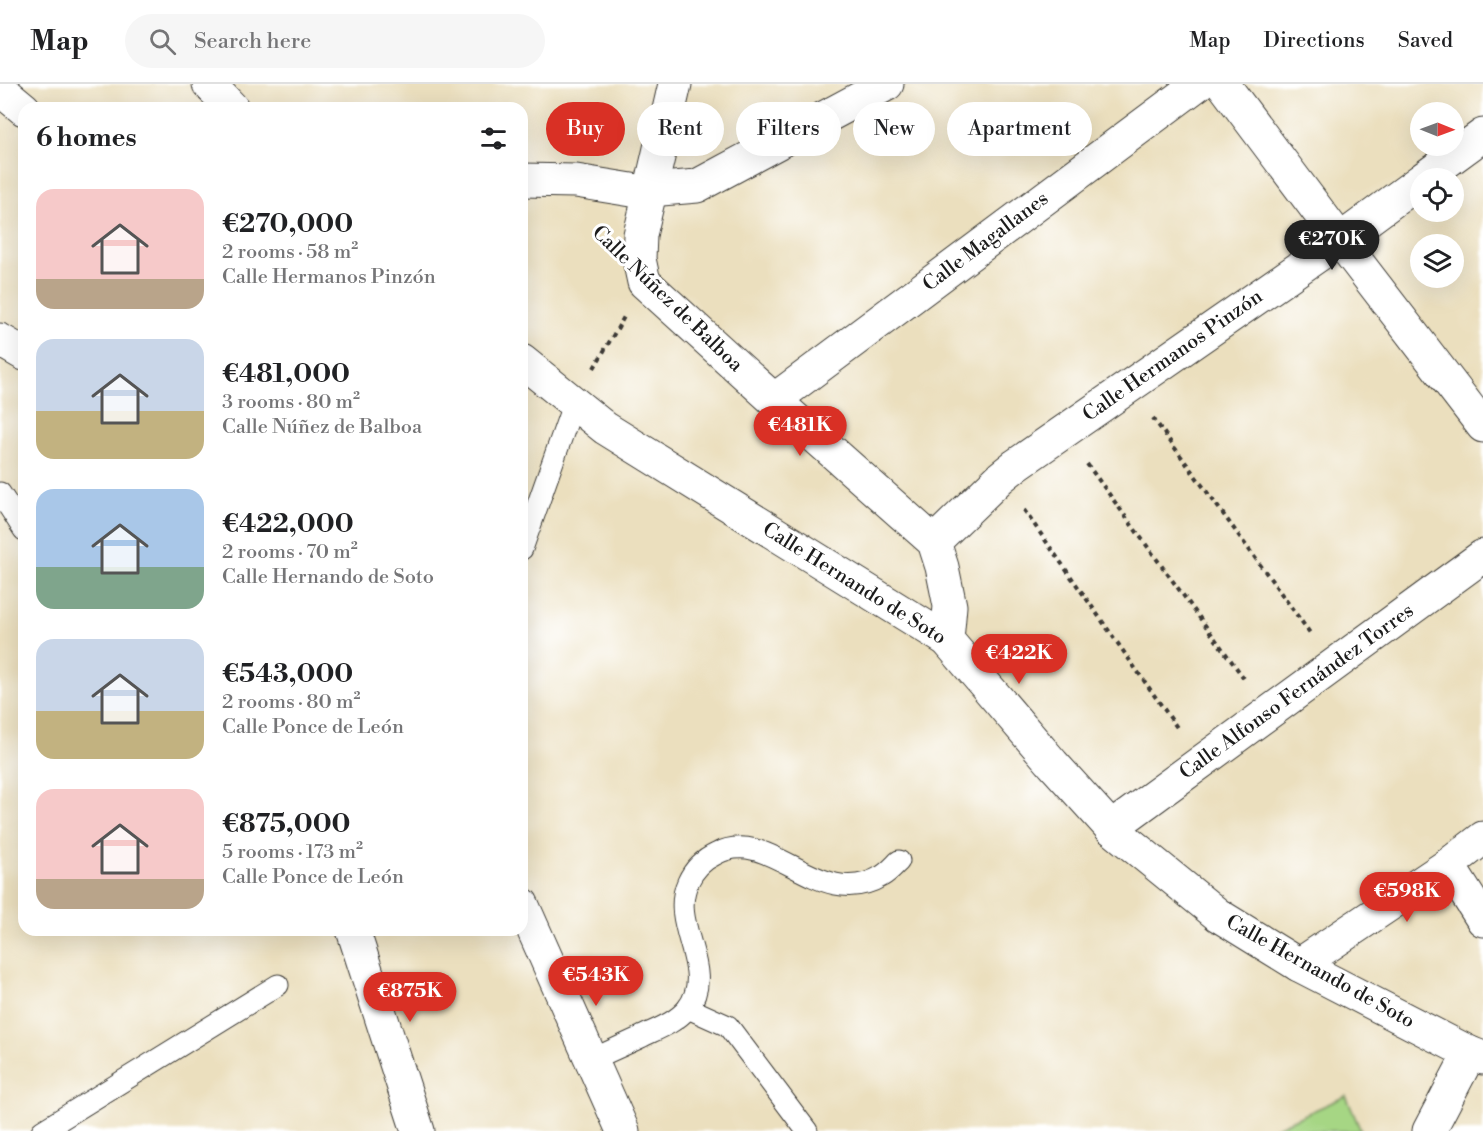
<!DOCTYPE html>
<html lang="en">
<head>
<meta charset="utf-8">
<style>
	:root { --surface:#fff; --page:#f6f6f6; --text:#202124; --muted:#757577; --line:#e0e0e0; --accent:#d93025 }
	body { margin:0; font-family:"Libre Bodoni",serif; background:var(--page); color:var(--text); height:100vh; display:flex; flex-direction:column; font-size:22px; white-space:nowrap }
	* { box-sizing:border-box; margin:0 }
	p { font-size:20px; color:var(--muted) }
	.icon { flex:none; width:33px; height:33px; fill:none; stroke:currentColor; stroke-width:2; stroke-linecap:round; stroke-linejoin:round }
	.map { position:relative; flex:1; overflow:hidden }
	.side { position:absolute; left:18px; top:18px; width:510px; height:834px; display:flex; flex-direction:column; background:var(--surface); border-radius:18px; box-shadow:0 6px 24px #0002 }
	.side>* { flex:none }
	.guide { position:absolute; left:546px; top:18px; width:570px; height:54px; display:flex; gap:12px }
	.needle { width:39px; rotate:91deg }
	.fabs { position:absolute; left:1410px; top:18px; display:grid; gap:12px }
	.fabs a { display:grid; place-items:center; width:54px; height:54px; border-radius:50%; background:var(--surface); box-shadow:0 6px 24px #0002; font-size:30px }
	.price { position:absolute; translate:-50% -51px; padding:0 14px; border-radius:21px; background:var(--accent); color:#fff; font-size:20px; line-height:39px; filter:drop-shadow(0 2px 3px #0008) }
	.price::after { content:''; position:absolute; left:50%; top:36px; width:18px; height:14px; margin-left:-9px; background:inherit; clip-path:polygon(0 0,100% 0,50% 100%) }
	.price.active { background:#222; color:#fff }
	ul { padding:0; list-style:none }
	li { display:flex; align-items:center; gap:18px; height:150px; padding:0 18px }
	li span { display:grid; place-items:center; flex:none; width:168px; height:120px; border-radius:18px; color:#555 }
	li>.icon { margin-inline-start:auto }
	span .icon { width:72px; height:72px; fill:#fffc; stroke-width:1 }
	li b { font-size:26px }
	h2 { display:flex; justify-content:space-between; align-items:center; height:72px; padding:0 18px; font-size:26px }
	.tag { padding:0 21px; border-radius:27px; background:var(--surface); box-shadow:0 6px 24px #0002; font-size:21px; line-height:54px }
	.tag.active { background:var(--accent); color:#fff }
	header { display:flex; align-items:center; gap:36px; box-sizing:border-box; height:84px; padding:0 30px; background:var(--surface); border-bottom:2px solid var(--line) }
	header strong { font-size:28px }
	nav { display:flex; gap:33px; margin-inline-start:auto; font-size:21px }
	.search { width:420px; height:54px; background:var(--page); display:flex; align-items:center; gap:15px; box-sizing:border-box; padding:0 21px; border-radius:33px; color:var(--muted); font-size:22px }
	.map>svg:first-child { display:block }
	.park { fill:#a6d684; stroke:#617950; stroke-width:1.5 }
	.lines { fill:none; stroke-linecap:round; stroke-linejoin:round }
	.lane-casing { stroke:#3b3934; stroke-width:23 }
	.street-casing { stroke:#3b3934; stroke-width:35 }
	.path { stroke:#3b3934; stroke-width:4; stroke-dasharray:4.5 4.5; stroke-linecap:butt }
	.lane { stroke:#fff; stroke-width:21 }
	.street { stroke:#fff; stroke-width:33 }
	.labels { text-anchor:middle; dominant-baseline:central; stroke-width:6; stroke-linejoin:round; paint-order:stroke }
	.street-label { font-size:20px; fill:#1c1c1c; stroke:#fff }
</style>
</head>
<body>
<header>
<strong>Map</strong>
<div class="search"><svg class="icon" aria-label="search" viewBox="0 0 24 24"><circle cx="10" cy="10" r="6"/><path d="M15 15l6 6"/></svg>Search here</div>
<nav><a>Map</a><a>Directions</a><a>Saved</a></nav>
</header>
<div class="map">
<svg width="1483" height="1047" viewBox="0 0 1483 1047">
	<rect width="100%" height="100%" fill="#fff"/>
	<filter id="ink" filterUnits="userSpaceOnUse"><feTurbulence type="fractalNoise" baseFrequency=".0167" numOctaves="2"/><feDisplacementMap in="SourceGraphic" scale="12" xChannelSelector="R" yChannelSelector="G"/><feConvolveMatrix kernelMatrix="1 2 1 2 8 2 1 2 1" color-interpolation-filters="sRGB"/></filter>
	<filter id="wash" filterUnits="userSpaceOnUse"><feTurbulence type="fractalNoise" baseFrequency=".008" numOctaves="4" result="noise"/><feDisplacementMap in="SourceGraphic" scale="24" xChannelSelector="R" yChannelSelector="G"/><feGaussianBlur stdDeviation="1.35" result="paint"/><feColorMatrix in="noise" values="0 0 0 0 0 0 0 0 0 0 0 0 0 0 0 0 0 1.4 0 .05"/><feComposite in="paint" operator="in"/></filter>
	<g filter="url(#wash)">
		<rect width="100%" height="100%" fill="#ebdfbe"/>
		<!-- park -->
		<polygon class="park" points="1346,1012 1361,1047 1268,1047"/>
	</g>
	<g filter="url(#ink)">
		<g class="lines">
			<defs>
				<g id="lane">
					<polyline points="0,409 24,446"/>
					<polyline points="522,465 574,318"/>
					<polyline points="688,924 728,942 807,1047"/>
					<path d="M591 976C608 968 624 961 641 953 657 945 675 939 687 925 718 886 668 841 688 798 694 785 703 776 716 770 771 740 819 830 882 792 889 788 894 782 899 777"/>
					<polyline points="42,1047 278,901"/>
				</g>
				<g id="street">
					<polyline points="209,0 232,24"/>
					<polyline points="675,0 640,151 639,175 644,198 774,316 934,458 942,483 950,522 947,556"/>
					<polyline points="1223,0 1340,156 1483,342"/>
					<polyline points="0,5 24,25"/>
					<polyline points="1424,94 1483,51"/>
					<polyline points="522,96 576,97 638,107 697,102 887,0"/>
					<polyline points="0,256 24,270"/>
					<polyline points="522,277 605,344 947,556 1053,680 1111,744 1218,831 1299,881 1470,969 1483,974"/>
					<polyline points="774,316 1198,0"/>
					<polyline points="934,458 1001,393 1016,381 1340,156 1420,97"/>
					<polyline points="1111,744 1483,472"/>
					<polyline points="1448,781 1483,836"/>
					<polyline points="522,820 623,1047"/>
					<polyline points="353,846 418,1047"/>
					<polyline points="1299,881 1448,781 1483,754"/>
					<polyline points="1429,1047 1470,969"/>
				</g>
			</defs>
			<!-- lane casing -->
			<use href="#lane" class="lane-casing"/>
			<!-- street casing -->
			<use href="#street" class="street-casing"/>
			<!-- path -->
			<g class="path">
				<polyline points="594,284 624,233"/>
				<polyline points="1153,334 1310,549"/>
				<polyline points="1087,380 1246,597"/>
				<polyline points="1024,426 1178,645"/>
			</g>
			<!-- lane -->
			<use href="#lane" class="lane"/>
			<!-- street -->
			<use href="#street" class="street"/>
		</g>
	</g>
	<g class="labels">
		<!-- street labels -->
		<g class="street-label">
			<text transform="translate(986 158) rotate(-37)">Calle Magallanes</text>
			<text transform="translate(667 215) rotate(44)">Calle Núñez de Balboa</text>
			<text transform="translate(1173 272) rotate(-35)">Calle Hermanos Pinzón</text>
			<text transform="translate(854 500) rotate(32)">Calle Hernando de Soto</text>
			<text transform="translate(1297 608) rotate(-36)">Calle Alfonso Fernández Torres</text>
			<text transform="translate(1320 888) rotate(29)">Calle Hernando de Soto</text>
		</g>
	</g>
</svg>
<div class="fabs">
<a><svg class="needle" viewBox="-14 -14 28 28"><path d="M0-13l5 13h-10z" fill="#e53935"/><path d="M0 13l5-13h-10z" fill="#757577"/></svg></a>
<a><svg class="icon" aria-label="locate" viewBox="0 0 24 24"><circle cx="12" cy="12" r="6"/><path d="M12 2v4M12 18v4M2 12h4M18 12h4"/></svg></a>
<a><svg class="icon" aria-label="layers" viewBox="0 0 24 24"><path d="M12 4l9 5-9 5-9-5zM3 14l9 5 9-5"/></svg></a>
</div>
<b class="price active" style="left:1332px;top:187px">€270K</b>
<b class="price" style="left:800px;top:373px">€481K</b>
<b class="price" style="left:1019px;top:601px">€422K</b>
<b class="price" style="left:1407px;top:839px">€598K</b>
<b class="price" style="left:596px;top:923px">€543K</b>
<b class="price" style="left:410px;top:939px">€875K</b>
<div class="guide">
<a class="tag active">Buy</a>
<a class="tag">Rent</a>
<a class="tag">Filters</a>
<a class="tag">New</a>
<a class="tag">Apartment</a>
</div>
<section class="side">
<h2>6 homes<svg class="icon" aria-label="filters" viewBox="0 0 24 24"><path d="M4 7h16M4 17h16"/><circle cx="9" cy="7" r="2"/><circle cx="15" cy="17" r="2"/></svg></h2>
<ul>
<li><span style="background:linear-gradient(#f6c9c9 75%,#b9a48a 0)"><svg class="icon" aria-label="home" viewBox="0 0 24 24"><path d="M3 11l9-7 9 7M6 9v11h12V9"/></svg></span><div><b>€270,000</b><p>2 rooms · 58 m²</p><p>Calle Hermanos Pinzón</p></div></li>
<li><span style="background:linear-gradient(#c9d6e8 60%,#c2b280 0)"><svg class="icon" aria-label="home" viewBox="0 0 24 24"><path d="M3 11l9-7 9 7M6 9v11h12V9"/></svg></span><div><b>€481,000</b><p>3 rooms · 80 m²</p><p>Calle Núñez de Balboa</p></div></li>
<li><span style="background:linear-gradient(#a9c7e8 65%,#7fa58c 0)"><svg class="icon" aria-label="home" viewBox="0 0 24 24"><path d="M3 11l9-7 9 7M6 9v11h12V9"/></svg></span><div><b>€422,000</b><p>2 rooms · 70 m²</p><p>Calle Hernando de Soto</p></div></li>
<li><span style="background:linear-gradient(#c9d6e8 60%,#c2b280 0)"><svg class="icon" aria-label="home" viewBox="0 0 24 24"><path d="M3 11l9-7 9 7M6 9v11h12V9"/></svg></span><div><b>€543,000</b><p>2 rooms · 80 m²</p><p>Calle Ponce de León</p></div></li>
<li><span style="background:linear-gradient(#f6c9c9 75%,#b9a48a 0)"><svg class="icon" aria-label="home" viewBox="0 0 24 24"><path d="M3 11l9-7 9 7M6 9v11h12V9"/></svg></span><div><b>€875,000</b><p>5 rooms · 173 m²</p><p>Calle Ponce de León</p></div></li>
</ul>
</section>
</div>
</body>
</html>
